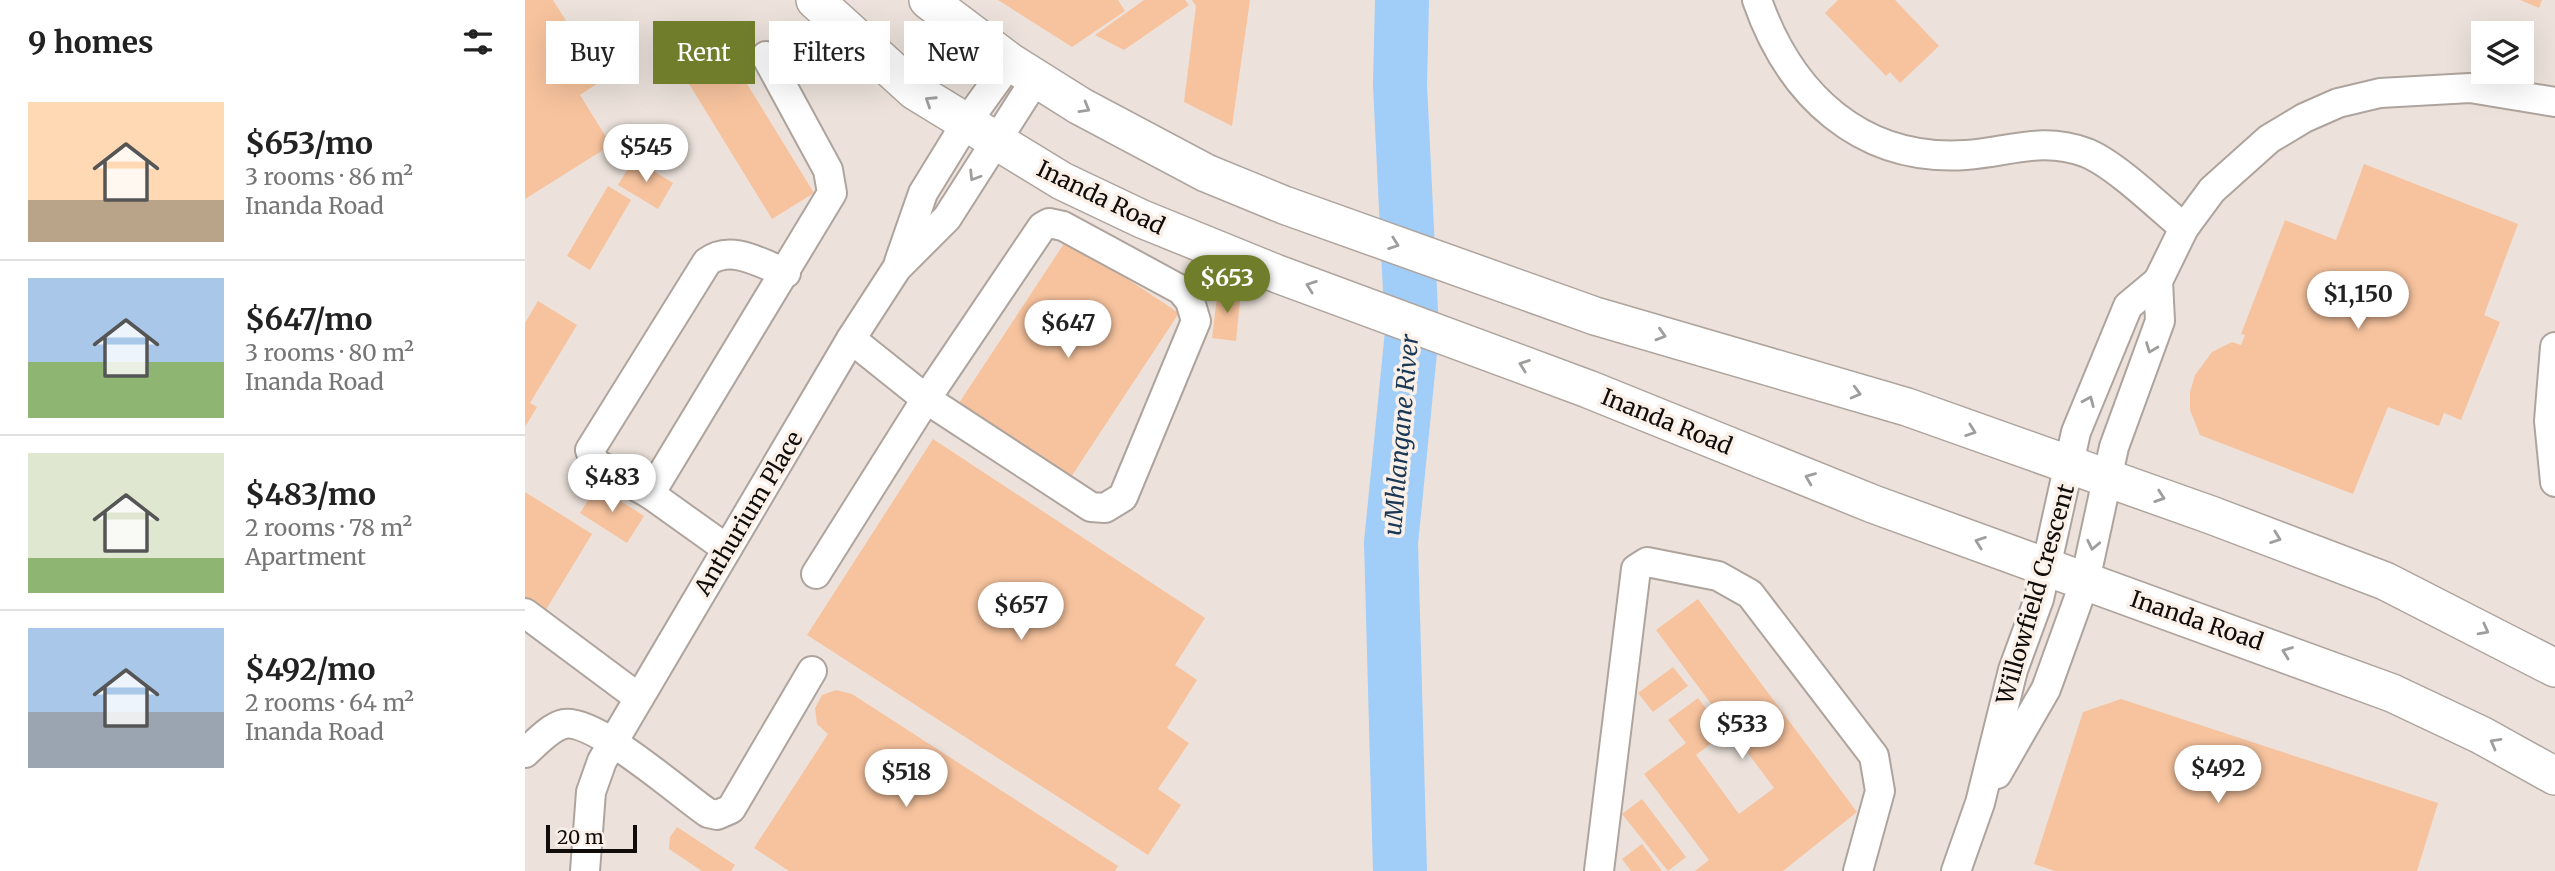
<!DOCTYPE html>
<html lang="en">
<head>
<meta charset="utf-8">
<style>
	:root { --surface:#fff; --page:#f2f2f2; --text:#222; --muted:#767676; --line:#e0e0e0; --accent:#707d2a }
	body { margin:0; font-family:Merriweather,serif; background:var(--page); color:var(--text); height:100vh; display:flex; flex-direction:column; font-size:26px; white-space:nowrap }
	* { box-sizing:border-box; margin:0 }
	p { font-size:23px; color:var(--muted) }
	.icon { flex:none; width:38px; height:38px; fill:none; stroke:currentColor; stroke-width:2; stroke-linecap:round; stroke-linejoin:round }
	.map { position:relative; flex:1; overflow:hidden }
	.details { display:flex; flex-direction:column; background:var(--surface); width:525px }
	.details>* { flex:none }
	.hud { position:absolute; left:21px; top:21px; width:665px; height:63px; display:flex; gap:14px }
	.tools { position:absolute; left:1946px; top:21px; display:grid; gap:14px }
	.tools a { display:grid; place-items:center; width:63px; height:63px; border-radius:0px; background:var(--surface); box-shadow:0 7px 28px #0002; font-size:35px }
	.scale { position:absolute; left:21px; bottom:18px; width:91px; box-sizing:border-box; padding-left:7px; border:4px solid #0f0c0a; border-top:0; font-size:19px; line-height:24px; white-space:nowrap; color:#0f0c0a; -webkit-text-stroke:5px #faf0e8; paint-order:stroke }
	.price { position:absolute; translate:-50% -60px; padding:0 16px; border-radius:24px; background:#fff; color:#222; font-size:23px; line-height:46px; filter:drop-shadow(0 2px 4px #0008) }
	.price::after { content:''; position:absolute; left:50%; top:42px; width:21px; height:16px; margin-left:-10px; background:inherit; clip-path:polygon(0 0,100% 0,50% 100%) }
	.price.current { background:var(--accent); color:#fff }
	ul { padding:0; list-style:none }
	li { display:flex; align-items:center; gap:21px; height:175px; padding:0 28px }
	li+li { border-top:2px solid var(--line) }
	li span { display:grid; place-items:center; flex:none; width:196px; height:140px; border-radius:0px; color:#555 }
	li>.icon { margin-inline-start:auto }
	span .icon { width:84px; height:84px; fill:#fffc; stroke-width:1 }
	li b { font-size:30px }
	h2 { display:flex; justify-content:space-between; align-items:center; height:84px; padding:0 28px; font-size:30px }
	.chip { padding:0 24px; border-radius:0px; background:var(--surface); box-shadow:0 7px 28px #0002; font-size:24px; line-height:63px }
	.chip.current { background:var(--accent); color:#fff }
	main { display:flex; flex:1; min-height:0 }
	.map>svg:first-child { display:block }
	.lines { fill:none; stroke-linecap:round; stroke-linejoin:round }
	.river { stroke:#a1cdf9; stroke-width:54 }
	.building { fill:#f7c39e }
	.minor-casing { stroke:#aea49d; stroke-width:32 }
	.major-casing { stroke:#aea49d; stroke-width:40 }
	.minor { stroke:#fff; stroke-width:28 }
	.major { stroke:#fff; stroke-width:37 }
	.oneway { stroke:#9f9e9d }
	.labels { text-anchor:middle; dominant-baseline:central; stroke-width:7; stroke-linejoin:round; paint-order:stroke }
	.street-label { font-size:23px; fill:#0f0c0a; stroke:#faf0e8 }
	.water-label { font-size:24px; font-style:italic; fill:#193855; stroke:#faf0e8 }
</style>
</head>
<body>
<main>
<section class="details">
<h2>9 homes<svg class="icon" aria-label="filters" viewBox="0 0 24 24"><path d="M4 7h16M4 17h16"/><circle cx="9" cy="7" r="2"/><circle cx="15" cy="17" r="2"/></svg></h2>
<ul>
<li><span style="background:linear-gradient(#ffd9b3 70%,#b9a48a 0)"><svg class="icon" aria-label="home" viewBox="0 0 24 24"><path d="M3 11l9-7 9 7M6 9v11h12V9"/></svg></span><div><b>$653/mo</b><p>3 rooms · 86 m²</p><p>Inanda Road</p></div></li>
<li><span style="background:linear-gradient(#a9c7e8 60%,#8fb573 0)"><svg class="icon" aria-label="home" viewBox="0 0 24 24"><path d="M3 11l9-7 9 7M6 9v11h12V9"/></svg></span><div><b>$647/mo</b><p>3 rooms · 80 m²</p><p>Inanda Road</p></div></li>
<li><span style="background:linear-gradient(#dfe7d0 75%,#8fb573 0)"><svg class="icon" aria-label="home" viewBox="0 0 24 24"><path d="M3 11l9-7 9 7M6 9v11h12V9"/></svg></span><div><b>$483/mo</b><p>2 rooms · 78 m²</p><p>Apartment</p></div></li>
<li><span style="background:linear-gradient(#a9c7e8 60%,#9aa5b1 0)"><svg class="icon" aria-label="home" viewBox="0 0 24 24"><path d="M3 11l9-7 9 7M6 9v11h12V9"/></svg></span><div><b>$492/mo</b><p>2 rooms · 64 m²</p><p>Inanda Road</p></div></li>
</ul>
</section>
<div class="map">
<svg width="2030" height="871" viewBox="0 0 2030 871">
	<rect width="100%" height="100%" fill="#ece2db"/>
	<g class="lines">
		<!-- river -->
		<polyline class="river" points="875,871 866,543 887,332 875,85 877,0"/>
	</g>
	<!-- building -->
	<g class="building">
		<polygon points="0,0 28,0 78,80 55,95 86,145 0,199"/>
		<polygon points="473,0 593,0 600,11 547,47"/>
		<polygon points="619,0 660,0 664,5 599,50 570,35"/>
		<polygon points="667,0 725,0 707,126 659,102 671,6"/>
		<polygon points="1313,0 1370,0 1414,46 1375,83 1365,72 1361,76 1300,13"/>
		<polygon points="1995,0 2017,0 2014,8"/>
		<polygon points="192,35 289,193 247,219 150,61"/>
		<polygon points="109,159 148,183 133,209 93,185"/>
		<polygon points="1839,164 1993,224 1959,315 1975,322 1936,420 1919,413 1914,426 1863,407 1828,494 1675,435 1665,410 1665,392 1670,375 1687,352 1707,342 1716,345 1720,335 1716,334 1760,220 1811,240"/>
		<polygon points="83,186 106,200 65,270 42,256"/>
		<polygon points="542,239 654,313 544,480 432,406"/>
		<polygon points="693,288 716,291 711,341 687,338"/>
		<polygon points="13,301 52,325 5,403 12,407 0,427 0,323"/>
		<polygon points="408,439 680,618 650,665 672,680 642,728 664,743 633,789 656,805 623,855 282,635"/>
		<polygon points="72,486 119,516 102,543 55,513"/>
		<polygon points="0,492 67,534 14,621 0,613"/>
		<polygon points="1173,599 1332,812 1258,871 1170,871 1184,860 1119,774 1161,743 1143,720 1173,698 1200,733 1171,755 1214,814 1249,788 1131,630"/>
		<polygon points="1148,667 1163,686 1128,712 1113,693"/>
		<polygon points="311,690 327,694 593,866 590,871 264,871 229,848 303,734 292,724 290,708 297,695"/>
		<polygon points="1596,699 1913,803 1892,871 1530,871 1509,864 1558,712"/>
		<polygon points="1117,799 1161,857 1143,871 1097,814"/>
		<polygon points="152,827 210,865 206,871 177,871 144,849 145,837"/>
		<polygon points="1117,844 1137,871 1106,871 1097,859"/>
	</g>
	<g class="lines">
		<defs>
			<g id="minor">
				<path d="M1232 0C1265 95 1336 162 1441 155 1485 152 1517 136 1562 153 1591 165 1634 207 1659 228"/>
				<polyline points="374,262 398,193 441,123 485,62"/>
				<polyline points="2030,347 2024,421 2030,482"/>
				<path d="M125 494 70 463 65 450 182 262C206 244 235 263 261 273"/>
				<polyline points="202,549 125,494 307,193 303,170 241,56"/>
				<polyline points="291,574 401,399 566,507 580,508 598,497 671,321 665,301 656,290 538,226 524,223 517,227 401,399 326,339"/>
				<polyline points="0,613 114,698"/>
				<path d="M0 753C10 744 25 727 39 724 70 718 155 794 183 813L192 815 206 809 287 671"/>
				<polyline points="1472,774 1521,689 1560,581 1589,447 1635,321 1633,281"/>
				<polyline points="60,871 66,792 77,761 326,339 372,268 422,218 512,77"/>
				<polyline points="1074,871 1111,569 1122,562 1193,576 1225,594 1349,756 1355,791 1333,871"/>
				<polyline points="1431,871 1455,803 1488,670 1514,599 1551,432 1603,306 1633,281 1659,228 1687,190 1744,139 1779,118 1813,103 1855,93 1945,88 2030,102"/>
			</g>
			<g id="major">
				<polyline points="290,0 390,91 537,181 617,219 750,273 1063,389 1348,504 1867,693 1956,735 2030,776"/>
				<polyline points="403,0 485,62 555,106 681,173 759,205 1070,316 1382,407 1686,515 1860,581 2030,668"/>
			</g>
		</defs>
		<!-- minor casing -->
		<use href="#minor" class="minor-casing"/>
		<!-- major casing -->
		<use href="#major" class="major-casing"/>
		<!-- minor -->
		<use href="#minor" class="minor"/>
		<!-- major -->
		<use href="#major" class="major"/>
	</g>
	<!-- one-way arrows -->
	<defs><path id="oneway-chevron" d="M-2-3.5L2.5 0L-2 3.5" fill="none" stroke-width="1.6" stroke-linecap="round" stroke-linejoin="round" transform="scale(1.75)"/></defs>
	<g class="oneway">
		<use href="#oneway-chevron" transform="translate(405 101) rotate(-147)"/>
		<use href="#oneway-chevron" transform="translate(560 108) rotate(30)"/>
		<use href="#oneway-chevron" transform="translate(449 176) rotate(122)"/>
		<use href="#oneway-chevron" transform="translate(869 244) rotate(20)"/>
		<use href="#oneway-chevron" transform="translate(786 286) rotate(-160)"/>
		<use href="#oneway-chevron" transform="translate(1136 335) rotate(17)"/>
		<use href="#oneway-chevron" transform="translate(1626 348) rotate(111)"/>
		<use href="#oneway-chevron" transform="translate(999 365) rotate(-160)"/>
		<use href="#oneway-chevron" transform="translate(1331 393) rotate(15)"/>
		<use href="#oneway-chevron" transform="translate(1564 401) rotate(-67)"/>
		<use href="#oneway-chevron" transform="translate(1446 431) rotate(20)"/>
		<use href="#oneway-chevron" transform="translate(1285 478) rotate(-158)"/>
		<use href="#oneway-chevron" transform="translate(1635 497) rotate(19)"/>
		<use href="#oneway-chevron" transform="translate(1751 538) rotate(20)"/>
		<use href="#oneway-chevron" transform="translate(1455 542) rotate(-160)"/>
		<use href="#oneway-chevron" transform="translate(1568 545) rotate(102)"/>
		<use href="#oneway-chevron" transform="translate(1959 630) rotate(28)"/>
		<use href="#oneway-chevron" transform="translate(1762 652) rotate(-159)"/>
		<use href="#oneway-chevron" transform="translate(1970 743) rotate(-151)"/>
	</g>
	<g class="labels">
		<!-- street labels -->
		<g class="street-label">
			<text transform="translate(576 197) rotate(26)">Inanda Road</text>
			<text transform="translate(1142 421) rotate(22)">Inanda Road</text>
			<text transform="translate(223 513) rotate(-59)">Anthurium Place</text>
			<text transform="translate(1510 594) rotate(-74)">Willowfield Crescent</text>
			<text transform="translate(1672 620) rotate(19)">Inanda Road</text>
		</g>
		<!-- water labels -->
		<g class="water-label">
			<text transform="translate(876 435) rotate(-85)">uMhlangane River</text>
		</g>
	</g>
</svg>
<div class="tools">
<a><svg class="icon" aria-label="layers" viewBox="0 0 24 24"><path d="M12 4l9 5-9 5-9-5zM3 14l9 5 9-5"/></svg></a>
</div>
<div class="scale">20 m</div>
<b class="price" style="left:121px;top:184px">$545</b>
<b class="price current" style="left:702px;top:315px">$653</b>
<b class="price" style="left:1833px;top:331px">$1,150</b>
<b class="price" style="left:543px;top:360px">$647</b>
<b class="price" style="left:87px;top:514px">$483</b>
<b class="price" style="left:496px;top:642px">$657</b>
<b class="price" style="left:1217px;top:761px">$533</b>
<b class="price" style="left:1693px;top:805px">$492</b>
<b class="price" style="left:381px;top:809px">$518</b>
<div class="hud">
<a class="chip">Buy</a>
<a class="chip current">Rent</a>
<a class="chip">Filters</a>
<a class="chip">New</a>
</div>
</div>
</main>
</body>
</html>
